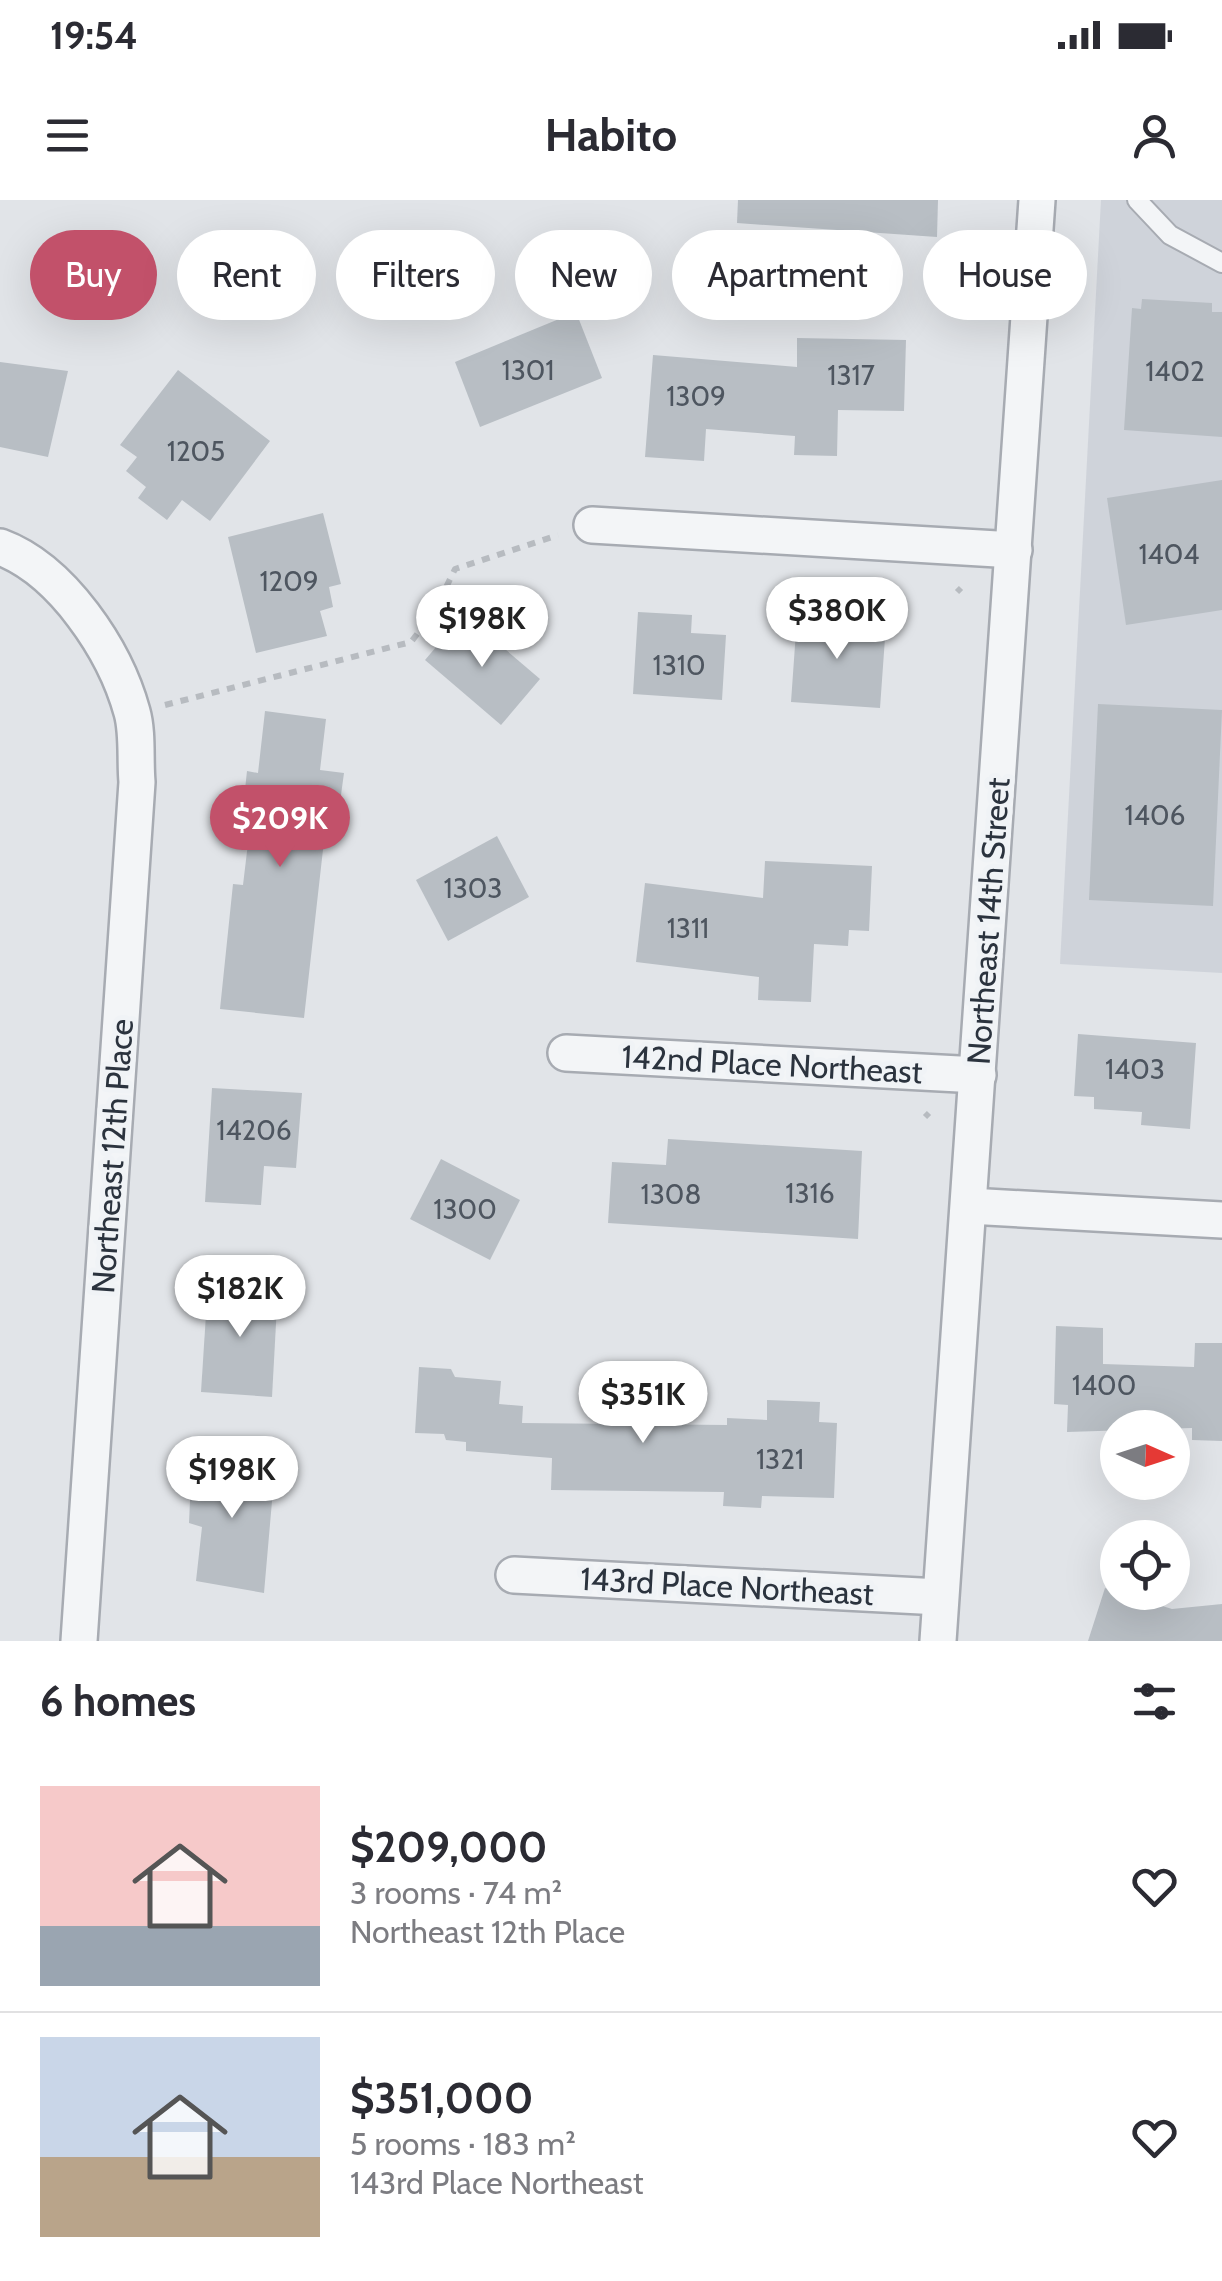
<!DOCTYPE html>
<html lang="en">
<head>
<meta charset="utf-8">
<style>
	:root { --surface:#fff; --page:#f7f7f7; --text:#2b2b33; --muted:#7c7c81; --line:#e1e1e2; --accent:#c2516a }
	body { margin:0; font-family:Cabin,sans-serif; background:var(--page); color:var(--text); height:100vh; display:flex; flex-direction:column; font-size:38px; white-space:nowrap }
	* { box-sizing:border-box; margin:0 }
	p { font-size:32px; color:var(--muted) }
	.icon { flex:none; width:55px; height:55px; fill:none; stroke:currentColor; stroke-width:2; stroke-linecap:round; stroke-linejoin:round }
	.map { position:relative; height:1441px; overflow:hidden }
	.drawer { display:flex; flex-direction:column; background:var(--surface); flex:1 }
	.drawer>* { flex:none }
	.banner { position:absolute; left:30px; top:30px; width:1162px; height:90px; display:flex; gap:20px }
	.needle { width:65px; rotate:93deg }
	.controls { position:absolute; left:1100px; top:1210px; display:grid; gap:20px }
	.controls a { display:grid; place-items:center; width:90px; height:90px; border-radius:50%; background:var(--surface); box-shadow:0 10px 40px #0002; font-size:50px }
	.price { position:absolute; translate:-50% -85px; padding:0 22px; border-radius:35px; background:#fff; color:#222; font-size:32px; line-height:65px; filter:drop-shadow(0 2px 5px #0008) }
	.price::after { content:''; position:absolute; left:50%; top:60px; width:30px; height:22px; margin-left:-15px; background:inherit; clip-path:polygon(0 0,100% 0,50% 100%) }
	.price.on { background:var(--accent); color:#fff }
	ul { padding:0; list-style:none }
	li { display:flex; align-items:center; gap:30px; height:250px; padding:0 40px }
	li+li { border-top:2px solid var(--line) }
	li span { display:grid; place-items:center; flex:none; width:280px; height:200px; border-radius:0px; color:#555 }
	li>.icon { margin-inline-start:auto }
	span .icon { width:120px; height:120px; fill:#fffc; stroke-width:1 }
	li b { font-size:42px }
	h2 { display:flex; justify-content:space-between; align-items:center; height:120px; padding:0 40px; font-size:42px }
	.pill { padding:0 35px; border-radius:45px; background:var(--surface); box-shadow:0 10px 40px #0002; font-size:35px; line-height:90px }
	.pill.on { background:var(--accent); color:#fff }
	.status { display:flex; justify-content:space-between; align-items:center; height:70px; padding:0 50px; background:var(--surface); direction:ltr }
	.status svg { height:28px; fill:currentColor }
	header { display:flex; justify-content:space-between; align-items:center; height:130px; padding:0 40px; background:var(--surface); font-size:45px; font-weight:700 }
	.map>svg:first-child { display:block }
	.built { fill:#cfd3da }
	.building { fill:#b8bec4 }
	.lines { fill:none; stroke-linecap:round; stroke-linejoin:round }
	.lane-casing { stroke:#a7abb2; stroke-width:22 }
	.street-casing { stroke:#a7abb2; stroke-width:40 }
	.path { stroke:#b7bbc0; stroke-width:6; stroke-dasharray:8 8; stroke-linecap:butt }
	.lane { stroke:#f3f5f7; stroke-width:18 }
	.street { stroke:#f3f5f7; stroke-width:35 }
	.labels { text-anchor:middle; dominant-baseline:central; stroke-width:10; stroke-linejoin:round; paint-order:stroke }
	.number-label { font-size:28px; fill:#4e5660 }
	.street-label { font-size:32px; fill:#2b333e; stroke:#f0f3f6 }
</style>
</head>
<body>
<div class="status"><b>19:54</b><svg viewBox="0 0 49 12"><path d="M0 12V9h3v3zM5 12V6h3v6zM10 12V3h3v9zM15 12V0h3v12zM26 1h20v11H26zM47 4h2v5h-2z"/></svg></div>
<header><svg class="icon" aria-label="menu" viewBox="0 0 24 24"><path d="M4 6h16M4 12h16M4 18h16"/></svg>Habito<svg class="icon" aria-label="person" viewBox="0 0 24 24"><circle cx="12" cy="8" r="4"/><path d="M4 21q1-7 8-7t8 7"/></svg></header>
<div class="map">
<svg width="1222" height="1441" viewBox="0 0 1222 1441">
	<rect width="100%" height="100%" fill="#e1e4e8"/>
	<!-- built -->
	<polygon class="built" points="1101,0 1222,0 1222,773 1060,764"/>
	<!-- building -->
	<g class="building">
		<polygon points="738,0 938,0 937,37 737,23"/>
		<polygon points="1142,99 1212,103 1212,112 1222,112 1222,237 1124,230 1132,108 1141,109"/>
		<polygon points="576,112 602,178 480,227 455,162"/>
		<polygon points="797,138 906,140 904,211 838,210 837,256 794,255 795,236 706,229 704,261 645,257 653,155 797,167"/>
		<polygon points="0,162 68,171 48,257 0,247"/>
		<polygon points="178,170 270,241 210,321 182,300 167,320 138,298 146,287 126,271 137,257 120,245"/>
		<polygon points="1222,280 1222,410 1126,425 1107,298"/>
		<polygon points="323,313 341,384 329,387 333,407 320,411 327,436 256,453 228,337"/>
		<polygon points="638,412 692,415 691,433 726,435 722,500 633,494"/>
		<polygon points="464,414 540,479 501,525 425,460"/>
		<polygon points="869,415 866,438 885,438 880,508 791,502 797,417"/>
		<polygon points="1098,504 1222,510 1213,706 1089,700"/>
		<polygon points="265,511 326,519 320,570 344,573 337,624 326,623 304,818 220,809 233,684 243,685 251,618 242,617 247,571 258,573"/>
		<polygon points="497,636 529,697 448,741 416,680"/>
		<polygon points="765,661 872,666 869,731 849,730 848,746 814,744 811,802 758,800 759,777 636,762 645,683 763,698"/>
		<polygon points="1078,834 1196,843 1190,929 1141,925 1142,912 1094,909 1094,897 1074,896"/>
		<polygon points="212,888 302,893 296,968 264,966 261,1005 205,1002"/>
		<polygon points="668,939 862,951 858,1039 608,1023 612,962 666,965"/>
		<polygon points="441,959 520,1000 490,1060 410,1019"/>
		<polygon points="208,1083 278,1087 272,1197 201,1192"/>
		<polygon points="1056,1126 1103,1128 1103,1164 1194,1167 1195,1143 1222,1143 1222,1241 1192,1240 1192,1228 1067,1232 1068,1205 1054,1204"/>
		<polygon points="419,1167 451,1169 455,1177 501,1181 499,1204 523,1206 522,1223 727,1225 727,1218 767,1220 767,1200 820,1202 819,1222 837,1223 834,1298 762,1296 761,1308 723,1306 724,1292 551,1290 552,1258 466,1251 466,1242 446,1240 444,1234 415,1233"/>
		<polygon points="192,1256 275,1267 264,1393 196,1381 202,1327 189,1323"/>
		<polygon points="1105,1388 1172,1409 1222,1404 1222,1441 1088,1441"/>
	</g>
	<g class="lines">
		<defs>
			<polyline id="lane" points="1137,0 1170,35 1222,63"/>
			<g id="street">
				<polyline points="592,325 1014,350"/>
				<path d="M0 347C62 370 115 450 132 512 138 533 135 560 137 582L79 1441"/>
				<polyline points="566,853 978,875"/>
				<polyline points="969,1006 1222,1020"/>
				<polyline points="514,1375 940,1397"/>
				<polyline points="938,1441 1037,0"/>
			</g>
		</defs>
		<!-- lane casing -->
		<use href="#lane" class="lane-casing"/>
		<!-- street casing -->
		<use href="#street" class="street-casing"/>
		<!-- path -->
		<g class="path">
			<polyline points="957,392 961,388"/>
			<polyline points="165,505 411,442 434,412 455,369 558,335"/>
			<polyline points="925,917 929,913"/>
		</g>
		<!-- lane -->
		<use href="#lane" class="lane"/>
		<!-- street -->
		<use href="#street" class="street"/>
	</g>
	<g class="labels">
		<!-- number labels -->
		<g class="number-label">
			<text x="528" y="170">1301</text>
			<text x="1175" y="171">1402</text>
			<text x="851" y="175">1317</text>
			<text x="696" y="196">1309</text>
			<text x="196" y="251">1205</text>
			<text x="1169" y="354">1404</text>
			<text x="289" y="381">1209</text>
			<text x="679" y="465">1310</text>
			<text x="1155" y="615">1406</text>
			<text x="473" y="688">1303</text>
			<text x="688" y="728">1311</text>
			<text x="1135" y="869">1403</text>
			<text x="254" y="930">14206</text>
			<text x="810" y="993">1316</text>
			<text x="671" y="994">1308</text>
			<text x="465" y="1009">1300</text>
			<text x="1104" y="1185">1400</text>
			<text x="780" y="1259">1321</text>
		</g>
		<!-- street labels -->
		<g class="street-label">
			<text transform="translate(988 721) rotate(-86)">Northeast 14th Street</text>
			<text transform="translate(772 864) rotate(3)">142nd Place Northeast</text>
			<text transform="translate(112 956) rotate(-86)">Northeast 12th Place</text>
			<text transform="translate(727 1386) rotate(3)">143rd Place Northeast</text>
		</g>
	</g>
</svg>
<div class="controls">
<a><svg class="needle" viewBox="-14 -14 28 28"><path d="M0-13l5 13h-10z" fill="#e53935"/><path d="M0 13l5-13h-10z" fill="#7c7c81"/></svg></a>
<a><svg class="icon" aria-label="locate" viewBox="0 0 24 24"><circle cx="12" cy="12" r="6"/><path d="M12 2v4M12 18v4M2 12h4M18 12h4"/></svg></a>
</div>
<b class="price" style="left:837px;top:462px">$380K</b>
<b class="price" style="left:482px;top:470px">$198K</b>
<b class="price on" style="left:280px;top:670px">$209K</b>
<b class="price" style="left:240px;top:1140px">$182K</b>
<b class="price" style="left:643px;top:1246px">$351K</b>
<b class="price" style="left:232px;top:1321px">$198K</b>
<div class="banner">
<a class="pill on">Buy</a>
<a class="pill">Rent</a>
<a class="pill">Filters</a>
<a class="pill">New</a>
<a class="pill">Apartment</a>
<a class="pill">House</a>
</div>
</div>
<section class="drawer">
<h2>6 homes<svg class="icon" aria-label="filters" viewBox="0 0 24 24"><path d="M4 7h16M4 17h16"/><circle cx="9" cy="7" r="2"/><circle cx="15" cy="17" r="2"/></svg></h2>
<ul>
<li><span style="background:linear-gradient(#f6c9c9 70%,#9aa5b1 0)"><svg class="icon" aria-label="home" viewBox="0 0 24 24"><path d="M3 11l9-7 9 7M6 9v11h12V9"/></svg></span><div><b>$209,000</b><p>3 rooms · 74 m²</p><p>Northeast 12th Place</p></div><svg class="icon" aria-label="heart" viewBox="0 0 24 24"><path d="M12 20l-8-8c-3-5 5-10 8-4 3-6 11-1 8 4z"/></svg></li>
<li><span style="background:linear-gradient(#c9d6e8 60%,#b9a48a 0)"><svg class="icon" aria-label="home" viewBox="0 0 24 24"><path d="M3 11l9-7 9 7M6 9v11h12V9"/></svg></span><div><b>$351,000</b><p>5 rooms · 183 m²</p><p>143rd Place Northeast</p></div><svg class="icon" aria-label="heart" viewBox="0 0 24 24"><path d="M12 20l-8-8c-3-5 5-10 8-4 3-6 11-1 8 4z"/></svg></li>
</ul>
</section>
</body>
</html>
